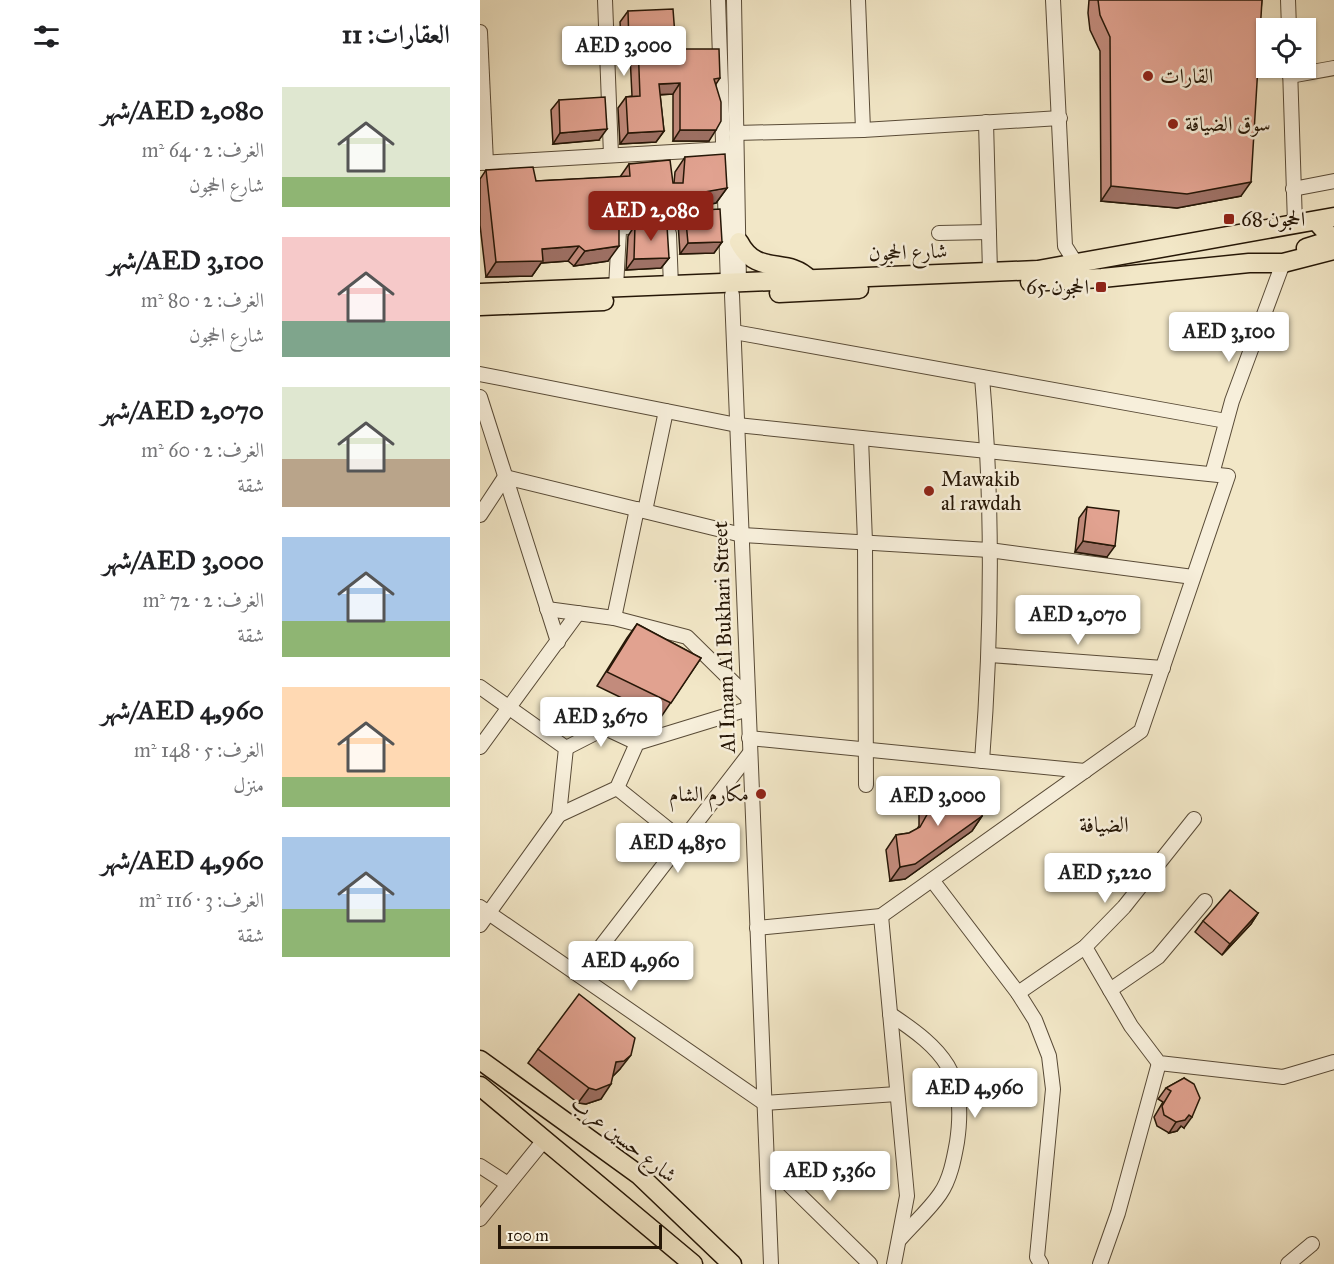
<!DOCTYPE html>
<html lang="ar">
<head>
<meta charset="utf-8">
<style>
	:root { --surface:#fff; --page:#f2f2f2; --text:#202124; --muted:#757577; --accent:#8f2418 }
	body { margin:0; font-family:"IM FELL Great Primer",Amiri,serif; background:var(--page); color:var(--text); direction:rtl; height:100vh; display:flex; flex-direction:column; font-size:22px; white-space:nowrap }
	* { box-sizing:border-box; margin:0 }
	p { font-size:20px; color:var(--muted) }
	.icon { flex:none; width:33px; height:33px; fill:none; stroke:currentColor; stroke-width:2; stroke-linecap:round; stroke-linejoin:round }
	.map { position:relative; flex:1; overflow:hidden; direction:ltr }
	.panel { display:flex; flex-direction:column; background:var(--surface); width:480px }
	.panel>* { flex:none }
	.controls { position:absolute; left:776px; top:18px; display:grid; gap:12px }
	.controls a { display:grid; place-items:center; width:60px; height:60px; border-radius:0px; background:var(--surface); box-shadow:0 2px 4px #0004; font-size:30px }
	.scale { position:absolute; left:18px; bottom:15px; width:164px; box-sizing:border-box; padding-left:6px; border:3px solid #261707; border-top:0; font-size:16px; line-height:21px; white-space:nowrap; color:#261707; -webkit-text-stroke:4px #f7efdb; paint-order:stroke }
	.price { position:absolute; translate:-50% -51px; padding:0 14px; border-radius:6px; background:#fff; color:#222; font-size:20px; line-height:39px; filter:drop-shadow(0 2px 3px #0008) }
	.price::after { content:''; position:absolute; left:50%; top:36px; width:18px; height:14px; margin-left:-9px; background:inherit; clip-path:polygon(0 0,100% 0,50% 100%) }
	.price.selected { background:var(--accent); color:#fff }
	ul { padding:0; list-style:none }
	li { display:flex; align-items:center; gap:18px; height:150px; padding:0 30px }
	li span { display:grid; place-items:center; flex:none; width:168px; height:120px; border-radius:0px; color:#555 }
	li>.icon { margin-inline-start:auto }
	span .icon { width:72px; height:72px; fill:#fffc; stroke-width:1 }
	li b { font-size:26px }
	h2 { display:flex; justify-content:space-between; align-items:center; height:72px; padding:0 30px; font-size:26px }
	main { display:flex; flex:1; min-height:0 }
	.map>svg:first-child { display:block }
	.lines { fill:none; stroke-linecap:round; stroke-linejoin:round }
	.minor-casing { stroke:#594b37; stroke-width:16 }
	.major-casing { stroke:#261707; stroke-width:21 }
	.minor { stroke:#f7efdb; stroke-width:14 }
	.major { stroke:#f2e7c7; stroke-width:18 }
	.wall { fill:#c28b7c; stroke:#261707; stroke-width:1.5 }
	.shaded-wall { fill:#9e7165; stroke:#261707; stroke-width:1.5 }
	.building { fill:#e1a290; stroke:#261707; stroke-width:1.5 }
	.poi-dot { fill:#8f2418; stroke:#f7efdb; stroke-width:2 }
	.labels { text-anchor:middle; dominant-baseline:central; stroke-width:5; stroke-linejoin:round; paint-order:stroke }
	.poi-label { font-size:21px; fill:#261707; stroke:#f7efdb; text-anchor:start }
	.street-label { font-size:21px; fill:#261707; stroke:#f7efdb }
	.neighbourhood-label { font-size:22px; fill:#261707; stroke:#f7efdb }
</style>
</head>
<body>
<main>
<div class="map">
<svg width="854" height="1264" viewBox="0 0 854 1264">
	<rect width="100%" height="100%" fill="#f2e7c7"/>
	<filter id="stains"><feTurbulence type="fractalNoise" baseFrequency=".00333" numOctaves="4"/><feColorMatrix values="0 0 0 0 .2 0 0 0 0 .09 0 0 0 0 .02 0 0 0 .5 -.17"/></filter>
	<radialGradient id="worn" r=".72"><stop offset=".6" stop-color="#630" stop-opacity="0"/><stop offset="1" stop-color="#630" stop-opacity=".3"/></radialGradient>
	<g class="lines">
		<defs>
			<g id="minor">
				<polyline points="125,0 131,155"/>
				<polyline points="238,0 248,284"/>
				<polyline points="254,0 259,283"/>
				<polyline points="378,0 383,130"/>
				<polyline points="573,0 585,246 597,265"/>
				<polyline points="808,0 809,28"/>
				<polyline points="0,32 6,163"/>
				<polyline points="810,68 815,224"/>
				<polyline points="810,76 854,68"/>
				<polyline points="506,122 510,272"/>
				<polyline points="256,133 383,130 580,118"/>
				<polyline points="0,163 244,149"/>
				<polyline points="813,189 854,181"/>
				<polyline points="459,233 509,232"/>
				<polyline points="136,288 139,231 142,227 179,226 187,228 189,234 191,286"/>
				<polyline points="252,295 291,1264"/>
				<polyline points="254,332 746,421"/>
				<polyline points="0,374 257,425 748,476 661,731 401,916 277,928"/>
				<polyline points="0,397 78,642"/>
				<polyline points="381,438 385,542 386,785"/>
				<polyline points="732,474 752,401 803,263"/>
				<polyline points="165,511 186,411"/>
				<polyline points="0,515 25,477 262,535 509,550 713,577"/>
				<polyline points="67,609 134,618 157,509"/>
				<polyline points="134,618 207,637 268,697"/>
				<polyline points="510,655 683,668"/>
				<polyline points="0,687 86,748 79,815"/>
				<polyline points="269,738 605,771"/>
				<polyline points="0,747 98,613"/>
				<polyline points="86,748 125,728 157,743"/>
				<path d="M502 761C512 633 513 505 502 377"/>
				<polyline points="137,788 203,841"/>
				<polyline points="452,880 538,993 555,1020 569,1056 573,1089 557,1257 561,1264"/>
				<polyline points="0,907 284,1103 417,1094"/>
				<polyline points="401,916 427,1196 414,1264"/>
				<polyline points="0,925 79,815 137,788 157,743 268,709"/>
				<polyline points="605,947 651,1026 679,1063 803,1077 854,1062"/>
				<polyline points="99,975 270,753"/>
				<polyline points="630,990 678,957 725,901"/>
				<polyline points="538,993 605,947 644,907 714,819"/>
				<path d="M410 1014C464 1050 487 1073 477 1142 474 1159 470 1180 460 1194 449 1210 433 1224 420 1239"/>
				<polyline points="287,1163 390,1264"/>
				<polyline points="0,1166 28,1184"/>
				<polyline points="0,1219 65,1139"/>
				<polyline points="620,1264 638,1213 679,1063"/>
				<polyline points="808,1264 832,1244"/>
			</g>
			<g id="major">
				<path d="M259 242C277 277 307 256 329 279"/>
				<polyline points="826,248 845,242 847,233 836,221"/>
				<polyline points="550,282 622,278 769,263 803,263 854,250"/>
				<polyline points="0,293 558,270 854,217"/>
				<polyline points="299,293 379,289"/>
				<polyline points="0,306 124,301"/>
				<polyline points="0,1060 159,1175 252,1264"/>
				<polyline points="0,1086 213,1264"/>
			</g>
		</defs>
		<!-- minor casing -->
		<use href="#minor" class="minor-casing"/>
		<!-- major casing -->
		<use href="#major" class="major-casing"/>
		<!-- minor -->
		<use href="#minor" class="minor"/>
		<!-- major -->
		<use href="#major" class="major"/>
	</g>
	<!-- wall -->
	<g class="wall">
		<polygon points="609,0 782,0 761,196 697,208 621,201 620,51 610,30 608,13"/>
		<polygon points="148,11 196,49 240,78 236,84 229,141 193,141 193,94 180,95 184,131 176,142 140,144 138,108 146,97 152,96 150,55 142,56 140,22"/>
		<polygon points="79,100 119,140 73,144 71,110"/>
		<polygon points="205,157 247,188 236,203 176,214 139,217 128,261 94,266 88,261 61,263 52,276 6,277 0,225 0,179 6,170 56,181 140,177 149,164 194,183 195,172"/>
		<polygon points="205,211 242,242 234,253 200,254 198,222"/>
		<polygon points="155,225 189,258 181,268 146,270 148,236"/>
		<polygon points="607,507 627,557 595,552 599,518"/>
		<polygon points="157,624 221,658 181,717 117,686 147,638"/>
		<polygon points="449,793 502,816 492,831 425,879 410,881 406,850 416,835 429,833 437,829 439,826 439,807"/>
		<polygon points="778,913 771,924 742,955 715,932 723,921"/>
		<polygon points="58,1049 140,1069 133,1076 121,1099 106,1104 98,1103 48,1063"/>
		<polygon points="704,1078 704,1128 701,1126 697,1131 689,1133 677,1126 674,1117 683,1102 678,1099 686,1088"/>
	</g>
	<!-- shaded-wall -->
	<g class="shaded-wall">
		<polygon points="158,44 150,55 142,56 149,45"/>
		<polygon points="200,83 193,94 171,95 179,84"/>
		<polygon points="127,129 119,140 73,144 80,133"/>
		<polygon points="200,130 236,130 229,141 193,141"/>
		<polygon points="184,131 176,142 140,144 148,133"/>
		<polygon points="771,182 761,196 697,208 621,201 631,186"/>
		<polygon points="247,188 236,203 176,214 128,218 139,204"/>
		<polygon points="242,242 234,253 200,254 208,243"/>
		<polygon points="99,246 88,261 61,263 52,276 6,277 16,262 62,249"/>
		<polygon points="139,246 128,261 94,266 105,251"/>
		<polygon points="189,258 181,268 146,270 154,259"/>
		<polygon points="603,541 635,546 627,557 595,552"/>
		<polygon points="502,816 492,831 425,879 410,881 420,867"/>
		<polygon points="778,913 771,924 742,955 750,944"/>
		<polygon points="151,1055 140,1069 134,1075 126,1076 136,1062"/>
		<polygon points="131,1084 121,1099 106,1104 98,1103 109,1088"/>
		<polygon points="709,1115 712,1117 704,1128 701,1126 697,1131 689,1133 696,1122"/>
	</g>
	<!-- building -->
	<g class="building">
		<polygon points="618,0 782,0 771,182 707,194 631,186 630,37 620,15"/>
		<polygon points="193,9 196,49 239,49 240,78 234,79 241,102 241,121 236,130 200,130 200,83 179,84 184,131 148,133 146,97 160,96 158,44 149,45 148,11"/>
		<polygon points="125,97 127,129 80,133 79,100"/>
		<polygon points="245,154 247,188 186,199 139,204 139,246 105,251 99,246 62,249 63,261 16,262 6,170 53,167 56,181 150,176 149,164 190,160 193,183 203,183 205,157"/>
		<polygon points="240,209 242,242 208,243 205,211"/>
		<polygon points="155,225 187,226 189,258 154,259"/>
		<polygon points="607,507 639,511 635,546 603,541"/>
		<polygon points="157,624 221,658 191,703 127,672"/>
		<polygon points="449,793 504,800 502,816 435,864 420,867 416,835 429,833 440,827 449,811"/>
		<polygon points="750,890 778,913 750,944 723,921"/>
		<polygon points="99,994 155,1038 151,1055 144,1061 136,1062 131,1084 116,1090 109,1088 58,1049"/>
		<polygon points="704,1078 714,1084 720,1098 712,1117 709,1115 705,1120 696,1122 684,1115 682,1106 691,1091 686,1088"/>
	</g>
	<!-- markers -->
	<g class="poi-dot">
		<circle cx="668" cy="76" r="6"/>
		<circle cx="693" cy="124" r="6"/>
		<rect x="743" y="213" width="12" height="12" rx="3"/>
		<rect x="615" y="281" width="12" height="12" rx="3"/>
		<circle cx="449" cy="491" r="6"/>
		<circle cx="281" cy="794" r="6"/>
	</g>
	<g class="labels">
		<!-- poi labels -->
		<g class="poi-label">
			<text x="680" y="76">القارات</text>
			<text x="705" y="124">سوق الضياقة</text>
			<text x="761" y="219">الحجون 68</text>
			<text x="609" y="287" text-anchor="end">الحجون 65</text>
			<text x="461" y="479">Mawakib<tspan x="461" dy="24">al rawdah</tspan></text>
			<text x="269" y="794" text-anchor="end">مكارم الشام</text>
		</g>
		<!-- street labels -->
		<g class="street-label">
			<text transform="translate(428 252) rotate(-2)">شارع الحجون</text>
			<text transform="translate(244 637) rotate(-92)">Al Imam Al Bukhari Street</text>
			<text transform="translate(144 1139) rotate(38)">شارع حسين عرب</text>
		</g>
		<!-- neighbourhood labels -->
		<g class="neighbourhood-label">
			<text x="624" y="824">الضيافة</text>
		</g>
	</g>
	<rect width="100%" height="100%" filter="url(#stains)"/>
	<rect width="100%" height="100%" fill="url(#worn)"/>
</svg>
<div class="controls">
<a><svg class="icon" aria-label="locate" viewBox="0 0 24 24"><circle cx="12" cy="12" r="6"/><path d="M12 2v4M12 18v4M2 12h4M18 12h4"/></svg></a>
</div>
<div class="scale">100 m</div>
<b class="price" style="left:144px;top:77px">AED 3,000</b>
<b class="price selected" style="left:171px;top:242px">AED 2,080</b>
<b class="price" style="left:749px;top:363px">AED 3,100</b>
<b class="price" style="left:598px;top:646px">AED 2,070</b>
<b class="price" style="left:121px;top:748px">AED 3,670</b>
<b class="price" style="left:458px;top:827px">AED 3,000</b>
<b class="price" style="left:198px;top:874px">AED 4,850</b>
<b class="price" style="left:625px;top:904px">AED 5,220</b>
<b class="price" style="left:151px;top:992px">AED 4,960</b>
<b class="price" style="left:495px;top:1119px">AED 4,960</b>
<b class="price" style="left:350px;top:1202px">AED 5,360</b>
</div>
<section class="panel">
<h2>العقارات: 11<svg class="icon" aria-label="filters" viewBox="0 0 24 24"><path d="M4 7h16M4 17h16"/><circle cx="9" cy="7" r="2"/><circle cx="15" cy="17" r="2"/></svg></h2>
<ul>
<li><span style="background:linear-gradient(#dfe7d0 75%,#8fb573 0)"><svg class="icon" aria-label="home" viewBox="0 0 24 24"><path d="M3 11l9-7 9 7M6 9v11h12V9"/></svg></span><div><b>AED 2,080/شهر</b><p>الغرف: 2 · 64 m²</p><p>شارع الحجون</p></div></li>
<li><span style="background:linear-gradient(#f6c9c9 70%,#7fa58c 0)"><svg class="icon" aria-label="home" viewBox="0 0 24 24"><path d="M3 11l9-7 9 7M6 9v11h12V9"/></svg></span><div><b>AED 3,100/شهر</b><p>الغرف: 2 · 80 m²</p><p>شارع الحجون</p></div></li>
<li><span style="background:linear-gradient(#dfe7d0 60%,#b9a48a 0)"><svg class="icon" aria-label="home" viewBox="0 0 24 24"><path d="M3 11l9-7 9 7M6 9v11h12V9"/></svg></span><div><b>AED 2,070/شهر</b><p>الغرف: 2 · 60 m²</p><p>شقة</p></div></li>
<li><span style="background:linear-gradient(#a9c7e8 70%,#8fb573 0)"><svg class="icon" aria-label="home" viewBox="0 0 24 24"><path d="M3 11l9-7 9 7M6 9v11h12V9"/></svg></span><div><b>AED 3,000/شهر</b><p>الغرف: 2 · 72 m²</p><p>شقة</p></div></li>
<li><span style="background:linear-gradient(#ffd9b3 75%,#8fb573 0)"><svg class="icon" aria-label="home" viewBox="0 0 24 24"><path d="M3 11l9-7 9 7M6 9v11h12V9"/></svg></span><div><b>AED 4,960/شهر</b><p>الغرف: 5 · 148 m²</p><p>منزل</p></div></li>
<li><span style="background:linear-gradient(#a9c7e8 60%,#8fb573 0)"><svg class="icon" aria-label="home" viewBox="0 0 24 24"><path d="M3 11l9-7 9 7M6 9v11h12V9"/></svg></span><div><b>AED 4,960/شهر</b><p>الغرف: 3 · 116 m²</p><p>شقة</p></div></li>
</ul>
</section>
</main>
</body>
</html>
